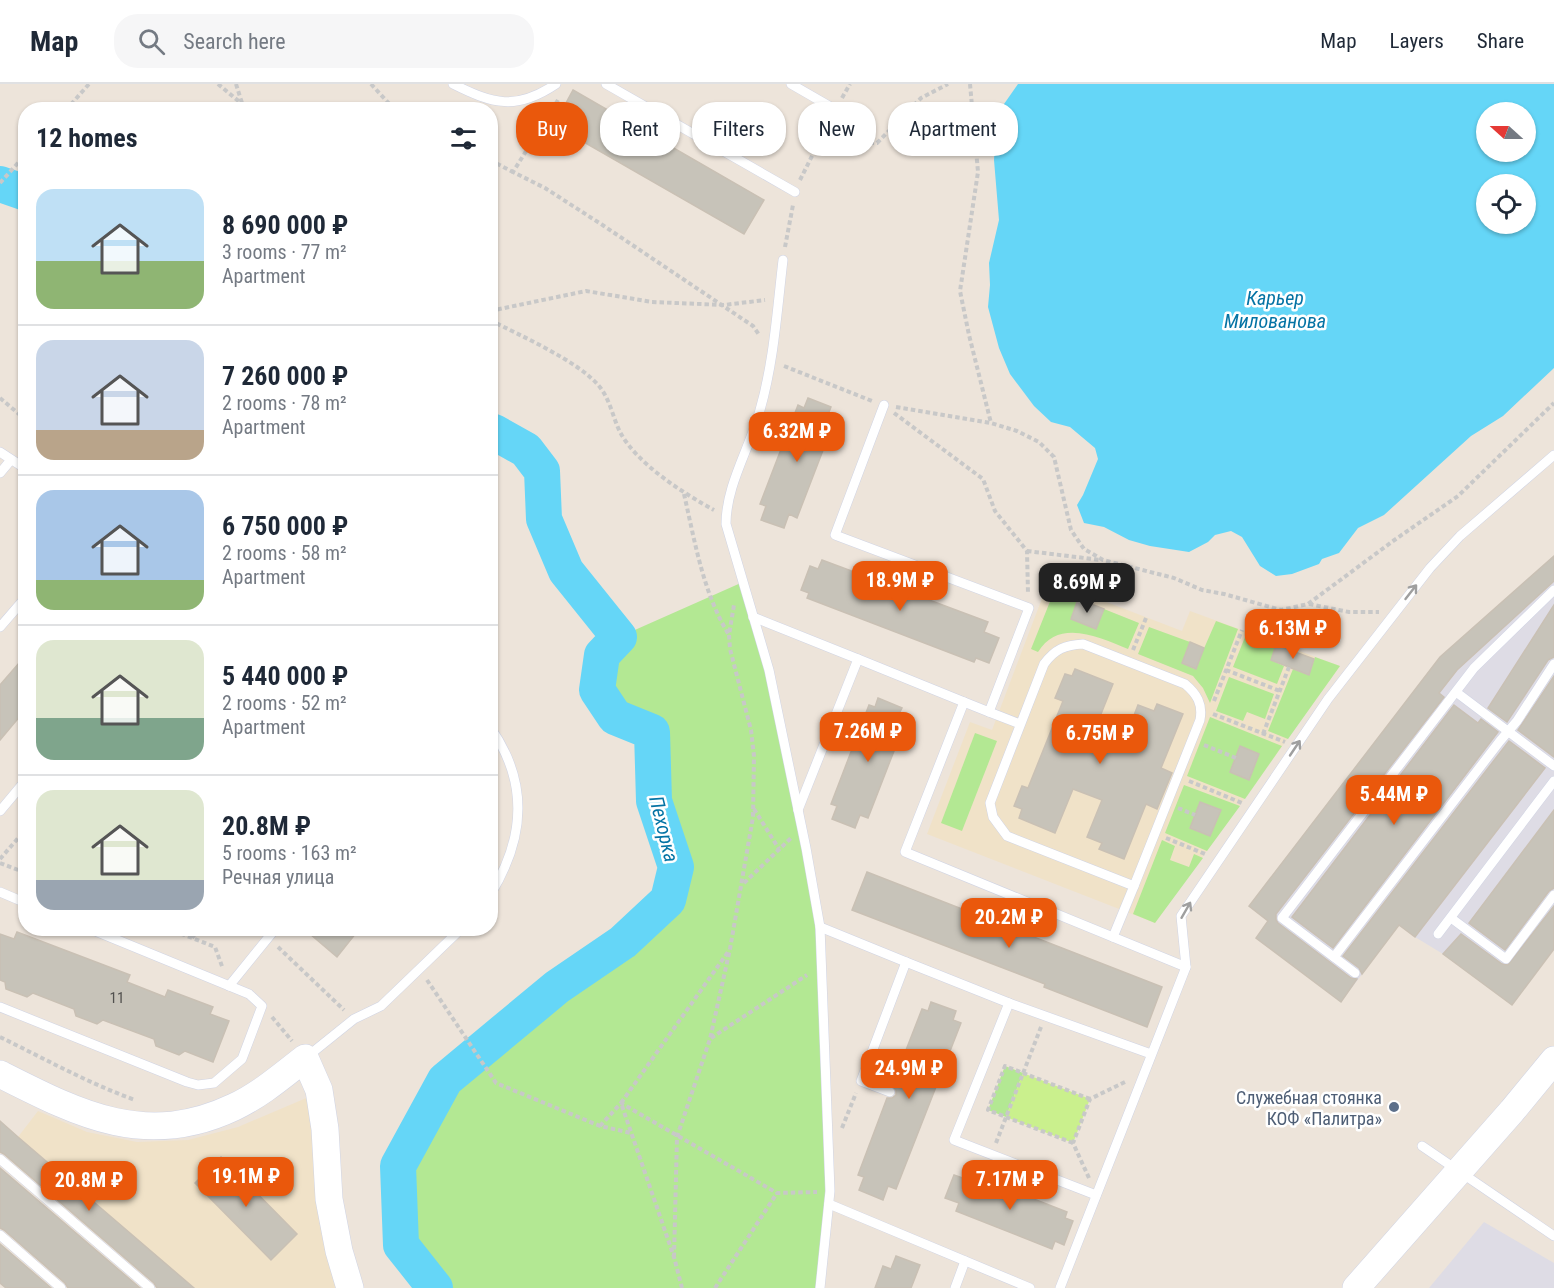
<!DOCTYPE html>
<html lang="en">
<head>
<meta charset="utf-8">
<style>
	:root { --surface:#fff; --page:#f6f6f7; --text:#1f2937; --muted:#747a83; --line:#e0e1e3; --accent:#ea580c }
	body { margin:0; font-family:"Roboto Condensed",sans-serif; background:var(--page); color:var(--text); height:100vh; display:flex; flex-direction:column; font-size:22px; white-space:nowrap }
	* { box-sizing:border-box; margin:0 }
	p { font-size:20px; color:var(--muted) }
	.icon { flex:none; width:33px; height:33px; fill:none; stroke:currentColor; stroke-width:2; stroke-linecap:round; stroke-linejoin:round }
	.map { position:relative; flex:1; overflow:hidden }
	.details { position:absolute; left:18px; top:18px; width:480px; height:834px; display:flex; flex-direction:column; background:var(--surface); border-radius:24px; box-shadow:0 2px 4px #0004 }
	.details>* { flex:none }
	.hud { position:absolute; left:516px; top:18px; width:570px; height:54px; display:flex; gap:12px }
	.needle { width:39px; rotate:291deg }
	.buttons { position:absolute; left:1476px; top:18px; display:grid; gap:12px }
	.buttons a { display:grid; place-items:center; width:60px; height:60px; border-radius:50%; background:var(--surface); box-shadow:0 2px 4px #0004; font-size:30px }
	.price { position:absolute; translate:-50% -51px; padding:0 14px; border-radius:12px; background:var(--accent); color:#fff; font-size:20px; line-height:39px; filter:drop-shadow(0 2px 3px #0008) }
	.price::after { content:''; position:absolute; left:50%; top:36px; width:18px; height:14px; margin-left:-9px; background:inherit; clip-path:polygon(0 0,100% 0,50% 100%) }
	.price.active { background:#222; color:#fff }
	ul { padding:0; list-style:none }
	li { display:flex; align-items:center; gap:18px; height:150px; padding:0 18px }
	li+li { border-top:2px solid var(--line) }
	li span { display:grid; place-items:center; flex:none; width:168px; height:120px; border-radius:18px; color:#555 }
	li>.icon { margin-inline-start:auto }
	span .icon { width:72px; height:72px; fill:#fffc; stroke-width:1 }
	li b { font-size:26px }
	h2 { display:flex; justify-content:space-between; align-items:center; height:72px; padding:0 18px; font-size:26px }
	.tag { padding:0 21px; border-radius:24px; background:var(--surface); box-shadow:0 2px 4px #0004; font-size:21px; line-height:54px }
	.tag.active { background:var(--accent); color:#fff }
	header { display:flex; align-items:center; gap:36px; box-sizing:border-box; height:84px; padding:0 30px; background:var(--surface); border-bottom:2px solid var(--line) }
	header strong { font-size:28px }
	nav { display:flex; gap:33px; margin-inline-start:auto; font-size:21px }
	.search { width:420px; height:54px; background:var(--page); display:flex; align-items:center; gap:15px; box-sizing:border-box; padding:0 21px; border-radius:24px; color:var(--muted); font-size:22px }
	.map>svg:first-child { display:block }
	.industrial { fill:#dedce5 }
	.education { fill:#f0e2c8 }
	.green { fill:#b3e893; fill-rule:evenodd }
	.pitch { fill:#caf08d }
	.water { fill:#65d6f7; fill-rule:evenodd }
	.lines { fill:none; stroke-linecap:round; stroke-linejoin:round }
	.river { stroke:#65d6f7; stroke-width:36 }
	.building { fill:#c7c3b9; stroke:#c9c0b4; stroke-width:1.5 }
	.lane-casing { stroke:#d0d4e4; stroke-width:10 }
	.secondary-casing { stroke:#d0d4e4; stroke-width:28 }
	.path { stroke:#c8c8c8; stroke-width:4; stroke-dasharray:4.5 3; stroke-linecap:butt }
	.lane { stroke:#fff; stroke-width:9 }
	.secondary { stroke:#fff; stroke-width:27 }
	.oneway { stroke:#9f9f9f }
	.service-dot { fill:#5c6f8a; stroke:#fff; stroke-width:2 }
	.labels { text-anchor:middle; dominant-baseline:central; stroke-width:5; stroke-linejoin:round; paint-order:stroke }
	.number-label { font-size:15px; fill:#51504e }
	.service-label { font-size:18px; fill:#4e5e75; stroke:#fff; text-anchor:end }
	.water-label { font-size:20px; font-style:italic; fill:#0473a4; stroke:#fff }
</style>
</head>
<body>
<header>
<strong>Map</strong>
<div class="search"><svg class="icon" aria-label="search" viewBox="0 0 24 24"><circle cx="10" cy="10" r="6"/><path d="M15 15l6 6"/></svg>Search here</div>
<nav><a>Map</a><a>Layers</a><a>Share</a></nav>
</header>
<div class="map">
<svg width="1554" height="1204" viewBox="0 0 1554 1204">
	<rect width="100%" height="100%" fill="#ede4da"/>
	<!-- industrial -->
	<g class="industrial">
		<polygon points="1554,472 1554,865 1512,921 1443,870 1415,853 1399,841 1341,918 1256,854 1268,837 1249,822 1440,573"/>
		<polygon points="1484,1138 1554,1179 1554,1204 1429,1204"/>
	</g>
	<!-- education -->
	<g class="education">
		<polygon points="1049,496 1182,547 1190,527 1340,582 1155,839 927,750 970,638 992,646"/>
		<polygon points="311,1012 342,1204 194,1204 18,1053 38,1027 87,1048 137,1058 188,1056 238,1043"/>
	</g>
	<!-- green -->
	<g class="green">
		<polygon points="743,498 769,586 820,843 830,1107 820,1204 435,1204 401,1161 398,1082 445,996 557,903 623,858 668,816 676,783 654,717 652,648 615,633 597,606 602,571 619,553"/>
		<path d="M1055 505 1078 515 1071 535 1096 545 1104 525 1139 539 1128 565C1101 554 1059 533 1038 568L1031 565Z"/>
		<polygon points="1216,537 1238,545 1210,619 1203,604 1193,592 1138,570 1149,543 1190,558 1182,579 1195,585"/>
		<polygon points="1247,548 1277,559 1271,576 1284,582 1277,600 1233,583"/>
		<polygon points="1315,573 1340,582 1288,655 1268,647 1293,585 1309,591"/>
		<polygon points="1229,593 1274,610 1265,635 1247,628 1243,637 1216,627"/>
		<polygon points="1210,633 1282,662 1245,715 1187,692"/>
		<polygon points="975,649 997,657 962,747 941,739"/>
		<path d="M1184 701 1240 722 1207 767 1165 749ZM1200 719 1220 727 1210 752 1190 744Z"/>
		<polygon points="1162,756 1175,762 1170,776 1189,783 1194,770 1203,774 1155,839 1133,830"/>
		<polygon points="1005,982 1023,989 1006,1033 988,1026"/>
	</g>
	<!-- pitch -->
	<polygon class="pitch" points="1023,989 1090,1015 1073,1059 1006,1033"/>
	<!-- water -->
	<path class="water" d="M1018 0H1554V284L1503 332 1471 352 1384 431 1358 444 1339 469 1322 475 1319 480 1292 490 1276 492 1260 482 1242 453 1231 447 1215 451 1208 458 1189 468 1150 462 1129 456 1104 443 1084 439 1077 421 1083 411 1098 375 1095 364 1070 343 1051 338 1034 322 1010 290 999 264 988 223 990 201 989 179 999 136 994 76 996 45 1004 20ZM1486 28H1526V68H1486ZM1486 100H1526V140H1486Z"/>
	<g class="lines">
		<!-- river -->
		<g class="river">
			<polyline points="0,100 26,109"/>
			<polyline points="435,1204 401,1161 398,1082 445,996 557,903 623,858 668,816 676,783 654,717 652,648 615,633 597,606 602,571 619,553 566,487 544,435 542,387 526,366 494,348 490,349"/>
		</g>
	</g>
	<!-- building -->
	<g class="building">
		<polygon points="573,6 764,116 744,150 554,41"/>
		<polygon points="808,314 831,323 827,333 835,335 797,434 789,430 784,444 761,436 766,422 760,420 798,321 804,324"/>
		<polygon points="1554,472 1554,497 1457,586 1439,609 1444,613 1276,830 1276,836 1278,839 1351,894 1357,895 1341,918 1256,854 1268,837 1249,822 1440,573"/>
		<polygon points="822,476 988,538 984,548 999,554 989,579 976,574 974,578 807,514 809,509 801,506 810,482 818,485"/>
		<polygon points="1078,515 1104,525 1096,545 1071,535"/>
		<polygon points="1554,521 1554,573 1548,576 1507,638 1488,624"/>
		<polygon points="1190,558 1204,564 1196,585 1182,579"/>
		<polygon points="1276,561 1314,575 1309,591 1271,576"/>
		<polygon points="26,571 26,625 0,656 0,601"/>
		<polygon points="1075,585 1113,600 1095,645 1124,657 1138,621 1154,627 1157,620 1183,630 1161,684 1172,689 1157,725 1146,720 1124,775 1099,765 1102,759 1087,753 1102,716 1073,705 1055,749 1019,734 1022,725 1014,722 1022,702 1028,704 1063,617 1055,614 1065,590 1072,592"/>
		<polygon points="1554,592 1554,673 1518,646"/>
		<polygon points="878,614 902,624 898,632 906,636 868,734 860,731 855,744 832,735 837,722 831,720 869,621 875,623"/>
		<polygon points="1454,621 1478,639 1481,635 1498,648 1333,864 1292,833"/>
		<polygon points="1509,657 1545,684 1415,853 1399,841 1362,890 1359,884 1343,872"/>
		<polygon points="1240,662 1259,670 1249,696 1230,688"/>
		<polygon points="1200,718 1221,726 1210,752 1190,744"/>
		<polygon points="1554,726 1554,804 1549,807 1505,866 1469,839"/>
		<polygon points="867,788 1162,903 1147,943 1044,903 1045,900 852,826"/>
		<polygon points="1554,822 1554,865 1512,921 1443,870 1461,850 1502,880 1508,881"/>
		<polygon points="303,844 360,844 337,873"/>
		<polygon points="17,848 130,891 127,898 165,913 168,906 213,923 210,930 229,937 213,978 185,967 179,971 156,962 154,955 103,936 97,940 76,932 74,925 33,909 27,913 6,905 5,898 0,896 0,850 14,855"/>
		<polygon points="931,918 956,927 953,936 961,939 896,1105 888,1102 883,1116 859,1106 864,1093 858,1091 887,1014 892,1014 896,1011 896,1006 892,1002 922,925 928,927"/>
		<polygon points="0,1037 18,1053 194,1204 157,1204 154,1199 4,1070 0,1068"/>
		<polygon points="221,1073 297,1150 271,1176 195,1099"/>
		<polygon points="0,1084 140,1204 68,1204 65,1199 4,1146 0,1144"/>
		<polygon points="970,1090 1067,1128 1065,1134 1073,1137 1064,1161 1055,1157 1052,1165 956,1127 959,1119 945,1114 954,1091 968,1096"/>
		<polygon points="0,1160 51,1204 6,1204 0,1199"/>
		<polygon points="896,1172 920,1181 911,1204 875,1204 883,1182 891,1185"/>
	</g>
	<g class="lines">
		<defs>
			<g id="lane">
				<path d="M453 0C493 20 516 27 556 0"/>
				<polyline points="606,0 795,108"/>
				<polyline points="791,0 836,26"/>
				<path d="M783 176C777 227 774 277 760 326 750 364 726 401 726 440L769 586 806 764 820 843 830 1107 820 1204"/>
				<polyline points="884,321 835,451 1029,524 989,628 964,618 905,768 1186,883"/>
				<polyline points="0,368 26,385"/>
				<polyline points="0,389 10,377"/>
				<polyline points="753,533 858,575"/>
				<polyline points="0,543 26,513"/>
				<path d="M1083 560 1185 600C1197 610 1203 620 1200 636L1134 802 1007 752 993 733 990 719 1044 580C1055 565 1065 561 1083 560Z"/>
				<polyline points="1456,608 1554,682"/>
				<polyline points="989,628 1020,640"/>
				<path d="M490 643C529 698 525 755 490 811"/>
				<polyline points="798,726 858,575 964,618"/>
				<polyline points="0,727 26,696"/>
				<polyline points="0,808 26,819"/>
				<polyline points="1451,834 1506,875 1554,811"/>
				<polyline points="820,843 906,878"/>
				<polyline points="1438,850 1554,697"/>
				<polyline points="1113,853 1134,802"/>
				<polyline points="1334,873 1500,657 1517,637 1554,580"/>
				<polyline points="1355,889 1282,834 1474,584 1554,506"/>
				<polyline points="229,902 276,844"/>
				<polyline points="1009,919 954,1056 1096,1111"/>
				<polyline points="0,923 187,998 198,1001 214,999 242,975 262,922 249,910 88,844"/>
				<polyline points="308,972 354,935 381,922 462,844"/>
				<polyline points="890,1008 861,997 906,878 1009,919 1151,970"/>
				<polyline points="1422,1062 1554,1152"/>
				<polyline points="0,1075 150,1204"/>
				<polyline points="829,1120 1030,1204"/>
				<polyline points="0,1151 61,1204"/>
				<polyline points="955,1204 965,1177"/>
				<polyline points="1060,1204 1186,883 1181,832 1328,615 1430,484 1460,452 1554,371"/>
			</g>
			<g id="secondary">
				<path d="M0 990C79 1030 146 1065 234 1023 260 1011 283 991 305 974L319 1006 325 1045 329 1115 339 1167 350 1204"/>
				<polyline points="1356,1204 1512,1027 1554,976"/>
			</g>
		</defs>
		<!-- lane casing -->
		<use href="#lane" class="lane-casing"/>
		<!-- secondary casing -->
		<use href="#secondary" class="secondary-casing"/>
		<!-- path -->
		<g class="path">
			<polyline points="218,0 242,20 246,26"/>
			<polyline points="236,0 242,19"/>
			<polyline points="371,0 395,26"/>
			<polyline points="970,0 978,88 960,207 969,251 991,339"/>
			<polyline points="842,14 850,0"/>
			<polyline points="558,16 513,88 545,104 604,142 753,242 760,252"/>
			<polyline points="66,26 89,0"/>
			<polyline points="817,60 877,59 921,14 948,0"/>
			<polyline points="490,76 513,88"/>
			<polyline points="800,96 830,36"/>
			<polyline points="0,99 26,70"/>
			<polyline points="785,163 793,121"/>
			<polyline points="490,227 586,207 652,218 724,221 765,216"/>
			<path d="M490 236C521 252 578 277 599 302 610 315 613 334 620 348 637 380 683 409 714 426"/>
			<polyline points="784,282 872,317"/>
			<polyline points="0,314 26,336"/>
			<polyline points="896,323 991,339 1017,347 1039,358 1054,373 1071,446 1084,465 1103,476 1174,494 1202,506 1224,510 1281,526 1308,520 1393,457 1458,412 1554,319"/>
			<polyline points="894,329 983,395 995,427 1027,467 1028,509"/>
			<path d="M684 410C695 458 703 509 729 551"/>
			<polyline points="1027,467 1101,476"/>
			<polyline points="1309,520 1349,528 1379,528"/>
			<polyline points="1133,566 1146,534"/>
			<polyline points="1226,586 1280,607"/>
			<polyline points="1214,617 1242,546"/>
			<polyline points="1213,630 1285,658"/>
			<polyline points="1263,650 1289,583"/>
			<polyline points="1204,661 1236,674"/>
			<polyline points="1189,697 1242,719"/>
			<polyline points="1178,724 1195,731"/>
			<polyline points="754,725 779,765"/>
			<polyline points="1166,754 1205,770"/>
			<polyline points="0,775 26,745"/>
			<polyline points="0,779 26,789"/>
			<polyline points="744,799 791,754"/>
			<polyline points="167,844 215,863 223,885"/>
			<polyline points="192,854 199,844"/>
			<polyline points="278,863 344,926"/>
			<polyline points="427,896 496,999 600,1042 631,1049"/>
			<polyline points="272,933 292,957"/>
			<path d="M0 953C45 975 88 999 135 1016"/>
			<polyline points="711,954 807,891"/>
			<polyline points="600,1042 621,1019 777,1109 817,1108"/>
			<polyline points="842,1044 856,1009"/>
			<polyline points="996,1059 1041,943"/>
			<polyline points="1073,1059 988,1026 1005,982 1090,1015"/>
			<polyline points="1089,1094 1073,1059 1090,1015 1127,997"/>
			<polyline points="674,1173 677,1053 710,955 730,865 753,733 754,672 751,646 730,565 729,551 734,521"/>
			<polyline points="682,1204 674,1173 621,1019 728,868"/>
			<polyline points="715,1204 777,1109"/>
		</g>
		<!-- lane -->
		<use href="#lane" class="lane"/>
		<!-- secondary -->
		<use href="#secondary" class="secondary"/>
	</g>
	<!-- one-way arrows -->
	<defs><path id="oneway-shaft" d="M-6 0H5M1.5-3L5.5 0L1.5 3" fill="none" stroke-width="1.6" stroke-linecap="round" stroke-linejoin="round" transform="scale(1.5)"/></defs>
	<g class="oneway">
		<use href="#oneway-shaft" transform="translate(1411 508) rotate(-52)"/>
		<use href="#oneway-shaft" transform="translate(1295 664) rotate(-56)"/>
		<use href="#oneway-shaft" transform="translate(1186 826) rotate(-60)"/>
	</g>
	<!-- markers -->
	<circle class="service-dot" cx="1394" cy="1023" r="6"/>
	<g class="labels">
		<!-- number labels -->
		<g class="number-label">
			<text x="117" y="914">11</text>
		</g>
		<!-- service labels -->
		<g class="service-label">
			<text x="1382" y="1013">Служебная стоянка<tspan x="1382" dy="21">КОФ «Палитра»</tspan></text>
		</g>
		<!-- water labels -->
		<g class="water-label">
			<text x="1275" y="214">Карьер<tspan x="1275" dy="23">Милованова</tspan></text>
			<text transform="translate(664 745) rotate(76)">Пехорка</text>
		</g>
	</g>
</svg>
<div class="buttons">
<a><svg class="needle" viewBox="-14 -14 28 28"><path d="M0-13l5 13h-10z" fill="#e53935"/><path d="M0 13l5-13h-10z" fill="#747a83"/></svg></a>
<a><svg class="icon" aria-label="locate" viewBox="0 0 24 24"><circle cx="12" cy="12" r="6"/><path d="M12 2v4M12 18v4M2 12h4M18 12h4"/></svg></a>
</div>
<b class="price" style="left:797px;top:379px">6.32M ₽</b>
<b class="price" style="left:900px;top:528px">18.9M ₽</b>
<b class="price active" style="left:1087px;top:530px">8.69M ₽</b>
<b class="price" style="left:1293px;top:576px">6.13M ₽</b>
<b class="price" style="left:868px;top:679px">7.26M ₽</b>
<b class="price" style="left:1100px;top:681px">6.75M ₽</b>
<b class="price" style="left:1394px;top:742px">5.44M ₽</b>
<b class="price" style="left:1009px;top:865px">20.2M ₽</b>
<b class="price" style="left:909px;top:1016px">24.9M ₽</b>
<b class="price" style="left:246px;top:1124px">19.1M ₽</b>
<b class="price" style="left:1010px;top:1127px">7.17M ₽</b>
<b class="price" style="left:89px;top:1128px">20.8M ₽</b>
<div class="hud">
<a class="tag active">Buy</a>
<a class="tag">Rent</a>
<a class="tag">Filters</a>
<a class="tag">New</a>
<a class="tag">Apartment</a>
</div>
<section class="details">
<h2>12 homes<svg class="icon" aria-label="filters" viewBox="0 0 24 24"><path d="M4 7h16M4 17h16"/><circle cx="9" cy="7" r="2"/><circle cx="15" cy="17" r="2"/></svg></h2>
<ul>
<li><span style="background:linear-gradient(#bfe0f5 60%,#8fb573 0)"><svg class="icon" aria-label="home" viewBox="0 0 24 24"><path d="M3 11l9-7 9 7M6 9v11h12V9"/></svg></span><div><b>8 690 000 ₽</b><p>3 rooms · 77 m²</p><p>Apartment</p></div></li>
<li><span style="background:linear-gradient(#c9d6e8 75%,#b9a48a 0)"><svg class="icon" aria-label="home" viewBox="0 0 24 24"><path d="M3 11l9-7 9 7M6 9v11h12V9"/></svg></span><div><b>7 260 000 ₽</b><p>2 rooms · 78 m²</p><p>Apartment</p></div></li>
<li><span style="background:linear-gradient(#a9c7e8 75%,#8fb573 0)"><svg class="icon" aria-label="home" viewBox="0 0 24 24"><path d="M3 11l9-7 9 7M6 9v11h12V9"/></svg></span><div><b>6 750 000 ₽</b><p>2 rooms · 58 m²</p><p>Apartment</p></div></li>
<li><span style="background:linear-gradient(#dfe7d0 65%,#7fa58c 0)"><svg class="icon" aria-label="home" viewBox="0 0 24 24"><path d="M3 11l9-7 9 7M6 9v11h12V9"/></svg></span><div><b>5 440 000 ₽</b><p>2 rooms · 52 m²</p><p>Apartment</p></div></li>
<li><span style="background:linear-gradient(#dfe7d0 75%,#9aa5b1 0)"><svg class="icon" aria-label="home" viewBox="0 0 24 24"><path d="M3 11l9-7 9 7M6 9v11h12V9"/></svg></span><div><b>20.8M ₽</b><p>5 rooms · 163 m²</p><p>Речная улица</p></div></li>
</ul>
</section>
</div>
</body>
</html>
